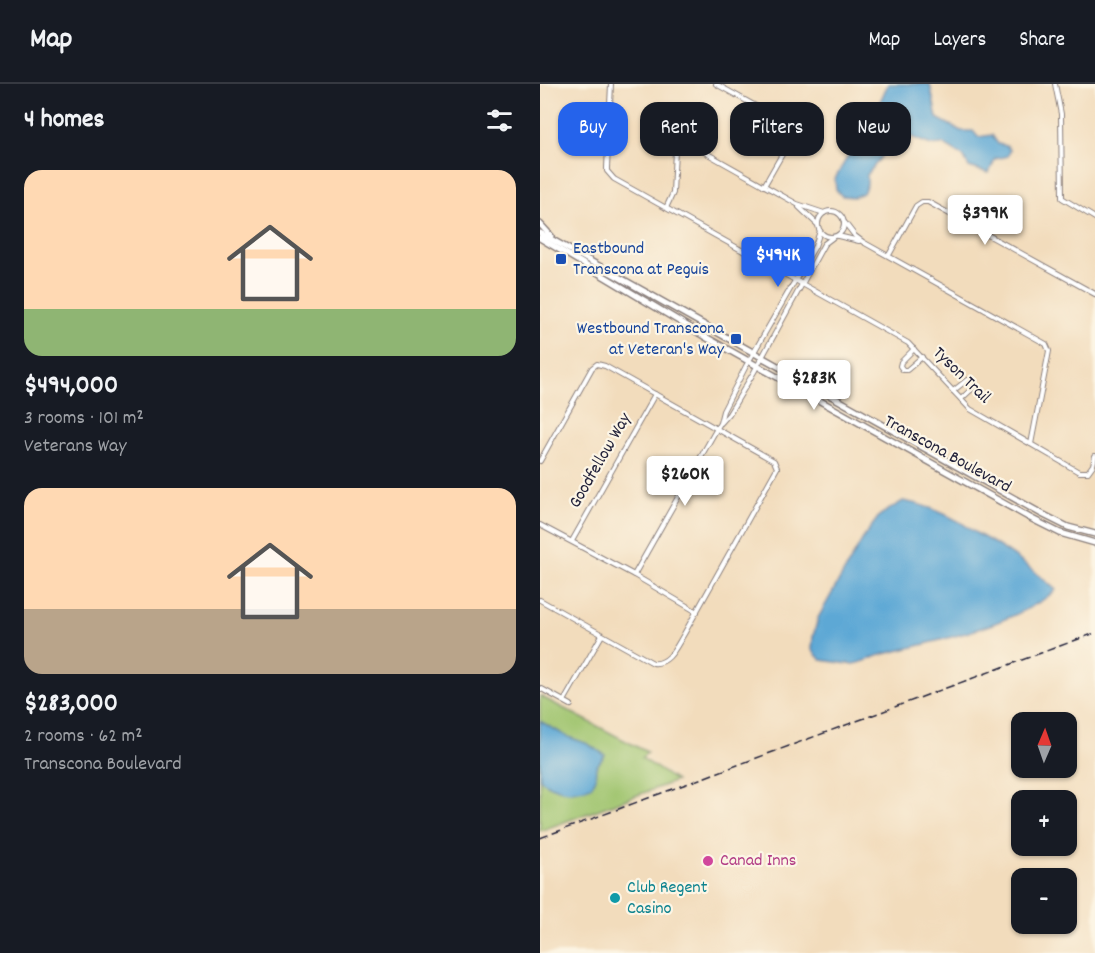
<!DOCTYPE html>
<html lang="en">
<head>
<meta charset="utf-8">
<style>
	:root { --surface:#171b24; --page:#20242c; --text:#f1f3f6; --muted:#9ea1a6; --line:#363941; --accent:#2563eb }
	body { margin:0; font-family:Dekko,sans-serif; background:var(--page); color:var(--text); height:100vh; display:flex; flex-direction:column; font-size:22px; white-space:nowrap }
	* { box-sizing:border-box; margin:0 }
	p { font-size:20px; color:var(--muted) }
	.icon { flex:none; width:33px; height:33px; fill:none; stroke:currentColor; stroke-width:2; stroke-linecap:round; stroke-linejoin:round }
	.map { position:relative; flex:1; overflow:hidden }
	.drawer { display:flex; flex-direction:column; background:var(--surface); width:540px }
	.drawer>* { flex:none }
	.banner { position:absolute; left:18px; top:18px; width:447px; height:54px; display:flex; gap:12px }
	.needle { width:39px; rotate:2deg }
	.buttons { position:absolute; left:471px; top:628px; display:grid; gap:12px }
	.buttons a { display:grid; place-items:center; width:66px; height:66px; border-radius:12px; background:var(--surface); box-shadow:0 2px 4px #0004; font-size:30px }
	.price { position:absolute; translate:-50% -51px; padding:0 14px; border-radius:6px; background:#fff; color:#222; font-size:20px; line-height:39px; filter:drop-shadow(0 2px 3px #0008) }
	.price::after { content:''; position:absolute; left:50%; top:36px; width:18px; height:14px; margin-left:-9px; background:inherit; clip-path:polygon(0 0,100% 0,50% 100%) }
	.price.on { background:var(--accent); color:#fff }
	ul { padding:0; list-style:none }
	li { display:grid; align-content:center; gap:12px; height:318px; padding:0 24px }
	li span { display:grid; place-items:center; height:186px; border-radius:18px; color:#555 }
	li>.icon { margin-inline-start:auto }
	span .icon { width:108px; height:108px; fill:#fffc; stroke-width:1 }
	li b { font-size:26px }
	h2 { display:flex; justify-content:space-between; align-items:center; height:72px; padding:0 24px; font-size:26px }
	.pill { padding:0 21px; border-radius:18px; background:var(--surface); box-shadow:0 2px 4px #0004; font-size:21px; line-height:54px }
	.pill.on { background:var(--accent); color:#fff }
	header { display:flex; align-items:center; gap:36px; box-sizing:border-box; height:84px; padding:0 30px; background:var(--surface); border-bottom:2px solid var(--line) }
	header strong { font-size:28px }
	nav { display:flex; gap:33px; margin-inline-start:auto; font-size:21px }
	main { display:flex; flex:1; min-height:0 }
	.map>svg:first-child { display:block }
	.green { fill:#a0c570; stroke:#617456; stroke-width:1.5 }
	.water { fill:#5da8d5; stroke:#406588; stroke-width:1.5 }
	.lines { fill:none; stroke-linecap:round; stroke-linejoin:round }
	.minor-casing { stroke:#8a7f7c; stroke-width:6 }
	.tertiary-casing { stroke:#8a7f7c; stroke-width:8 }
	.minor { stroke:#fff; stroke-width:4 }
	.tertiary { stroke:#fff; stroke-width:5 }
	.rail { stroke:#22223b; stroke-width:1.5; stroke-dasharray:9 4.5; stroke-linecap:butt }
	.transit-dot { fill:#1a4fb4; stroke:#fcf5e5; stroke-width:2 }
	.hotel-dot { fill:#d1479c; stroke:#fcf5e5; stroke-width:2 }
	.culture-dot { fill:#0f9aa8; stroke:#fcf5e5; stroke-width:2 }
	.labels { text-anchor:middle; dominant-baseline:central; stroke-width:4.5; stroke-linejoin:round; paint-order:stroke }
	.transit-label { font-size:18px; fill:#164399; stroke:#fcf5e5; text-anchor:start }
	.street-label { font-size:18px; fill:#22223b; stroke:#fcf5e5 }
	.hotel-label { font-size:18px; fill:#b23c85; stroke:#fcf5e5; text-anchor:start }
	.culture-label { font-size:18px; fill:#0d838f; stroke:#fcf5e5; text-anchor:start }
</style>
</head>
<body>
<header>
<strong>Map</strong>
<nav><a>Map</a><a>Layers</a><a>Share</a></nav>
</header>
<main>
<section class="drawer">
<h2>4 homes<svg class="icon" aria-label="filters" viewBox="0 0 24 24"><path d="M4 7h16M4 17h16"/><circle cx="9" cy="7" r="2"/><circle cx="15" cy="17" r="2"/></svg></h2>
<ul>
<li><span style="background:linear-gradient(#ffd9b3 75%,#8fb573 0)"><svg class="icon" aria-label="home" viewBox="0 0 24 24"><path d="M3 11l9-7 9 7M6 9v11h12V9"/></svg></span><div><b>$494,000</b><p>3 rooms · 101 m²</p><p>Veterans Way</p></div></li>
<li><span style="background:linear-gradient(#ffd9b3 65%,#b9a48a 0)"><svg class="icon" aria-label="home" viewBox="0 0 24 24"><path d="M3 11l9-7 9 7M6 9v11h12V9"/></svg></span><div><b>$283,000</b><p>2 rooms · 62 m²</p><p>Transcona Boulevard</p></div></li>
</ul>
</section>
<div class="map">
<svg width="555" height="869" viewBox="0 0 555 869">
	<rect width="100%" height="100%" fill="#fcf5e5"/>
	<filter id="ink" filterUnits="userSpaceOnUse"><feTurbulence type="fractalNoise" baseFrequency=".0167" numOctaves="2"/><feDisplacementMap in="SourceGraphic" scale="12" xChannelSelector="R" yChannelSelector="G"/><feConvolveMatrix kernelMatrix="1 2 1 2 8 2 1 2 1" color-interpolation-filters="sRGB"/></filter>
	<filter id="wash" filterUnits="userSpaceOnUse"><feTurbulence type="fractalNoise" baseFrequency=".008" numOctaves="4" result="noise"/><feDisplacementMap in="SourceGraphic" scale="24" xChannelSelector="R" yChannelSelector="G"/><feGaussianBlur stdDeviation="1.35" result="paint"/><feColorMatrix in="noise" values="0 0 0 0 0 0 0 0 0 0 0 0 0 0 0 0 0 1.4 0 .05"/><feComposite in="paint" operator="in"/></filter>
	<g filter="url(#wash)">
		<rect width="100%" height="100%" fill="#f2dcbc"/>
		<!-- green -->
		<polygon class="green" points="0,612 107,668 102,674 136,697 0,747"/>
		<!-- water -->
		<g class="water">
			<polygon points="348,0 390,0 397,34 421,47 433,47 438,53 452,51 458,60 467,62 470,66 468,72 455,75 449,89 429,83 423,72 403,60 391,61 367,51 355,55 327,91 327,100 323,109 314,113 302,112 296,106 295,95 309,70 311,57 320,48 328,28 338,22"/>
			<path d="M363 417C383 420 402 428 420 438 426 441 430 446 436 449 466 465 491 483 516 506 477 540 395 558 344 570 334 572 323 579 313 580 303 580 291 577 281 576L272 566 273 553 278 534 325 451 340 431Z"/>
			<polygon points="0,637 26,652 48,660 65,671 56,683 55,697 51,702 44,705 31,707 22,706 10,702 0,695"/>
		</g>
	</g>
	<g filter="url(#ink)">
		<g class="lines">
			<defs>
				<g id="minor">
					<polyline points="71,0 67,84 67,87 74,95 368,259 430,325 539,388 548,388 553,381 555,372"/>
					<polyline points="176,0 250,41 253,45 252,53 224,102"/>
					<polyline points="515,0 521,30 522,114 555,134"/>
					<polyline points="259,123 277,140"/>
					<path d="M126 124 133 109 135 66C138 59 143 58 150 60L257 120 284 129"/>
					<circle cx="291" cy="140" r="13"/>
					<polyline points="305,139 315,152 323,158 506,260 509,267 491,360"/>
					<polyline points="298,152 319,157"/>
					<polyline points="349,171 376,122 382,118 388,118 555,210"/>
					<polyline points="374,265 361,278 360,282 363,286 367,286 382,273"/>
					<polyline points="413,307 427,296 430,296 433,299 433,304 421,315"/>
					<polyline points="181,339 189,330 214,288 284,160 292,154"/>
					<path d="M0 377 52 284 57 280 65 282 234 377 237 384 144 550C136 563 129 581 113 579L0 516"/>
					<polyline points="0,441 94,491 157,528"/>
					<polyline points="32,457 115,310"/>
					<polyline points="94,491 180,339 183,327 206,282 275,162 280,147"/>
					<polyline points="0,604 31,621"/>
					<polyline points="24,617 62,551"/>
				</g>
				<g id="tertiary">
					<polyline points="0,140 11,152"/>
					<polyline points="0,149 502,430 528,443 555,450"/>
					<polyline points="0,154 169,255 490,434 520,449 555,459"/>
				</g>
			</defs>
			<!-- minor casing -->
			<use href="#minor" class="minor-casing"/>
			<!-- tertiary casing -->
			<use href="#tertiary" class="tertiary-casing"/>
			<!-- minor -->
			<use href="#minor" class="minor"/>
			<!-- tertiary -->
			<use href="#tertiary" class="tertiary"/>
			<!-- rail -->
			<polyline class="rail" points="0,754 555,549"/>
		</g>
	</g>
	<!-- markers -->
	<g class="transit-dot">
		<rect x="15" y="169" width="12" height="12" rx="3"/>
		<rect x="190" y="249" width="12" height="12" rx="3"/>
	</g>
	<circle class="hotel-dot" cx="168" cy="777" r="6"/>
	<circle class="culture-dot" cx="75" cy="814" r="6"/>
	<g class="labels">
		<!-- transit labels -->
		<g class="transit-label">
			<text x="33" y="165">Eastbound<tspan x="33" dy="21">Transcona at Peguis</tspan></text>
			<text x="184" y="245" text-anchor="end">Westbound Transcona<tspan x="184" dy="21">at Veteran's Way</tspan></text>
		</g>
		<!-- street labels -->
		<g class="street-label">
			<text transform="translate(421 292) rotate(44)">Tyson Trail</text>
			<text transform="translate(407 371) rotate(29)">Transcona Boulevard</text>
			<text transform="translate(61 377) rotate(-60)">Goodfellow Way</text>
		</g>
		<!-- hotel labels -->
		<g class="hotel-label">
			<text x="180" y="777">Canad Inns</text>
		</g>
		<!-- culture labels -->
		<g class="culture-label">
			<text x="87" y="804">Club Regent<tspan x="87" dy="21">Casino</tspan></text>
		</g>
	</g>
</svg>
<div class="buttons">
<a><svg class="needle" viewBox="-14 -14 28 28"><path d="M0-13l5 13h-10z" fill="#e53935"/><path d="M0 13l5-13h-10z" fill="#9ea1a6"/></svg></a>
<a>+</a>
<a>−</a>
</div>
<b class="price" style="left:445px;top:162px">$399K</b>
<b class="price on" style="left:238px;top:204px">$494K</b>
<b class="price" style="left:274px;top:327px">$283K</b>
<b class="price" style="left:145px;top:423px">$260K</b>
<div class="banner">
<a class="pill on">Buy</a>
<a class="pill">Rent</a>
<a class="pill">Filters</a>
<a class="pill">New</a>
</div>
</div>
</main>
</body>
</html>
